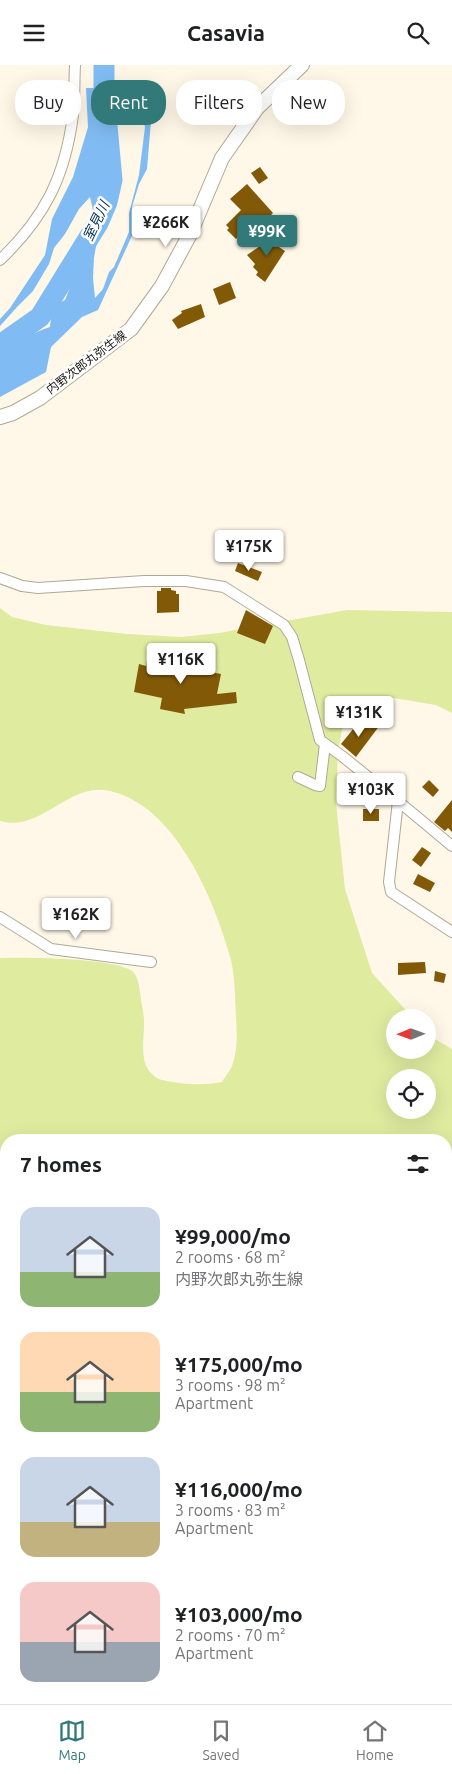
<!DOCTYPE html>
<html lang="en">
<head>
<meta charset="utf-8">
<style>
	:root { --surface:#fff; --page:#f2f2f2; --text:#202124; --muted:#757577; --line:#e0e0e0; --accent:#317a79 }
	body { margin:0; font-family:Ubuntu,"Noto Sans JP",sans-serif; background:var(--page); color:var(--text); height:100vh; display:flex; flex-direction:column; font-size:19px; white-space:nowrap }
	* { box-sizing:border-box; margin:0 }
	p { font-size:16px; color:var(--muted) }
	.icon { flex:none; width:28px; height:28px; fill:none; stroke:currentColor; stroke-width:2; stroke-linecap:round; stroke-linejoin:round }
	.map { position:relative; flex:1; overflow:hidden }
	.side { position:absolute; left:0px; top:1069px; width:452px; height:571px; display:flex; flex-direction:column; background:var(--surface); border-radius:20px 20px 0 0; box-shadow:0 5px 20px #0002 }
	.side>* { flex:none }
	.top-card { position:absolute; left:15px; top:15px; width:422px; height:45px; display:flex; gap:10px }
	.needle { width:32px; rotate:269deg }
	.tools { position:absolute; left:386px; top:944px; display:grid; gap:10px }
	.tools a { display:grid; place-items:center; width:50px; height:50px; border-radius:50%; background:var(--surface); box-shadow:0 5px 20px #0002; font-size:25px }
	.price { position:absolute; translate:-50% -42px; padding:0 11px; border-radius:5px; background:#fff; color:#222; font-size:16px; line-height:32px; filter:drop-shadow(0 1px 2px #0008) }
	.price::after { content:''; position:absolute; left:50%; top:30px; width:15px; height:11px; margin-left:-8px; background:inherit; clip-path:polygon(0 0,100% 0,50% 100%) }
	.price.current { background:var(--accent); color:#fff }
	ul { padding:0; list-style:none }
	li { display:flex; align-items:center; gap:15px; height:125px; padding:0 20px }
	li span { display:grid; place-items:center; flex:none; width:140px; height:100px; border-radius:15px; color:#555 }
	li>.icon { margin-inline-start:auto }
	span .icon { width:60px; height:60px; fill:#fffc; stroke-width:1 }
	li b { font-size:21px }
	h2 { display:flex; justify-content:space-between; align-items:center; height:60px; padding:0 20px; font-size:21px }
	.pill { padding:0 18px; border-radius:20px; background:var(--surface); box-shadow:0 5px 20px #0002; font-size:18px; line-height:45px }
	.pill.current { background:var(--accent); color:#fff }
	header { display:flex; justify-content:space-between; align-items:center; height:65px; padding:0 20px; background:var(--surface); font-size:22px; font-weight:700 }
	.tab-bar { display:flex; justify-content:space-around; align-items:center; height:70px; border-top:1px solid var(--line); background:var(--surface); font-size:14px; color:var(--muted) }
	.tab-bar a { display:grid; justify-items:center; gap:2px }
	.tab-bar .current { color:var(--accent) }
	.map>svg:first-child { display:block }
	.green { fill:#dfeb9f; fill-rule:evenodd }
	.water { fill:#80bcf3; fill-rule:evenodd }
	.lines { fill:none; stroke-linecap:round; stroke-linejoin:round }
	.river { stroke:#80bcf3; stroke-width:21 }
	.building { fill:#825907 }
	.street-casing { stroke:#b0a895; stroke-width:12 }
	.secondary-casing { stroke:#b0a895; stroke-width:16 }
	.street { stroke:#fff; stroke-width:10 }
	.secondary { stroke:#fff; stroke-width:14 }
	.labels { text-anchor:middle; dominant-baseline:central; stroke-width:5; stroke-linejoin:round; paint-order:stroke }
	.street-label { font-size:12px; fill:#1a1810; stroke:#fff }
	.water-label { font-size:14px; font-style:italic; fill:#043356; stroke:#fff }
</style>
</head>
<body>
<header><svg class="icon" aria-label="menu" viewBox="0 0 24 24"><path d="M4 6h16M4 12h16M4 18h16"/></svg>Casavia<svg class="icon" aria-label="search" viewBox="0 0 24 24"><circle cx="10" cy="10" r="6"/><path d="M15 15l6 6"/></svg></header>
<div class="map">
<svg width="452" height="1639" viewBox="0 0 452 1639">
	<rect width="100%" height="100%" fill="#fff8e8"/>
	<!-- green -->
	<path class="green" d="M0 543 12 552 46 560 127 569 182 572 219 568 347 545 452 547V648L436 640 381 631 365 634 353 642 342 665 338 687 336 738 345 824 372 908 412 952H395V985H428V970L452 984V1639H0V893C24 892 115 893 132 906 138 911 139 920 140 927 141 936 143 945 144 954 145 971 138 996 152 1009 157 1015 166 1016 173 1017 189 1020 206 1020 222 1017 225 1012 230 1006 232 1001 238 985 237 967 236 952 235 933 235 913 231 895 215 836 176 741 110 726 69 716 41 768 0 756ZM395 1012H428V1045H395ZM6 1075H446V1634H6Z"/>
	<!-- water -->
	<path class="water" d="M86 23H154L155 51 151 56 147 104 139 119 132 142 136 162 98 245 82 252 51 282 46 307 0 332V287C17 280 32 267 50 262 52 247 51 242 65 235L71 220V210L77 202 88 165 93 158V145L90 132 79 144 65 169 54 183 49 199 33 226 18 241 0 261V254L10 243 45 190 52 154 73 112 88 62ZM147 26 149 31C145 39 143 40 134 38L142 52 145 62 139 110 129 148V167L114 202 109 207 103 224 95 233 93 213 94 193 106 121 104 63 124 41V34L127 29Z"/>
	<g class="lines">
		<!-- river -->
		<polyline class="river" points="0,280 40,252 98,158 107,137 112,115 104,28 104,0"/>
	</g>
	<!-- building -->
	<g class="building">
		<polygon points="260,102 268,113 259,119 251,108"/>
		<polygon points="247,119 273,148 270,151 271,152 249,172 244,166 236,174 227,165 229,163 226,160 241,145 230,134"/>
		<polygon points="286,163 276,180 285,186 265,217 256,210 258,207 253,202 255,199 247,190"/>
		<polygon points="230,217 236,233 219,240 213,224"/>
		<polygon points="201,239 205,252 178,264 172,255 182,248 181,246"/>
		<polygon points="238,498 262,507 258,516 235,506"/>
		<polygon points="161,523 171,523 171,525 176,526 176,529 179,529 179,547 157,548 157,526 161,526"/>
		<polygon points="246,545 273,561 265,579 237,568"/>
		<polygon points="148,590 201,599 200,605 221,609 217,629 236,627 237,638 184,644 185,649 160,644 162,633 134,627 139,599 146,601"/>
		<polygon points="358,658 364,662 367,659 380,660 356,692 341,679"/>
		<polygon points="429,715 439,725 433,732 422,722"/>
		<polygon points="452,735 452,767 448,763 445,766 434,757"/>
		<rect x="363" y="744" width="16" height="12"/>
		<polygon points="422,782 431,788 421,802 412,795"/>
		<polygon points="418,809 435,818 430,827 413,819"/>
		<polygon points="425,897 426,908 398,910 398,898"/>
		<polygon points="435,906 446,909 444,918 434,916"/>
	</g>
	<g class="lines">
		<defs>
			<g id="street">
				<path d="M0 195C45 152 65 112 73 50 75 34 74 16 75 0"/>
				<polyline points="0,513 22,521 38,523 144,516 186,516 224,522 284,560 292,572 299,595 320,675 342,691 398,736 389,817 391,827 452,867"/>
				<polyline points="298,712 315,720 320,721 325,679"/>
				<polyline points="398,736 452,781"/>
				<polyline points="0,852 51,884 151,897"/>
			</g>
			<polyline id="secondary" points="0,352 13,348 40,333 131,264 162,221 189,171 222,93 257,43 302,0"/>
		</defs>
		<!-- street casing -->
		<use href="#street" class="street-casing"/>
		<!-- secondary casing -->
		<use href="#secondary" class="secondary-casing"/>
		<!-- street -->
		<use href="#street" class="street"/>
		<!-- secondary -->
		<use href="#secondary" class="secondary"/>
	</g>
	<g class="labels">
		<!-- street labels -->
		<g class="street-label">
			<text transform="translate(86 297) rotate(-37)">内野次郎丸弥生線</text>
		</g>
		<!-- water labels -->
		<g class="water-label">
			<text transform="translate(96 156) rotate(-64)">室見川</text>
		</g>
	</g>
</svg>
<div class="tools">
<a><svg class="needle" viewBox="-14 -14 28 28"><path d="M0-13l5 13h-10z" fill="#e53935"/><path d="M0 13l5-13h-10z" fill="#757577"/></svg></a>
<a><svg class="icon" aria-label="locate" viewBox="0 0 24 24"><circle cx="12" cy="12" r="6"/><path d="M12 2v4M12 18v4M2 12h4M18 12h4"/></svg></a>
</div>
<b class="price" style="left:166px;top:183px">¥266K</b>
<b class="price current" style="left:267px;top:192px">¥99K</b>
<b class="price" style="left:249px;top:507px">¥175K</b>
<b class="price" style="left:181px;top:620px">¥116K</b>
<b class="price" style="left:359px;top:673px">¥131K</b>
<b class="price" style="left:371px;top:750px">¥103K</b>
<b class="price" style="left:76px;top:875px">¥162K</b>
<div class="top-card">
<a class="pill">Buy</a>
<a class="pill current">Rent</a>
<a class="pill">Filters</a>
<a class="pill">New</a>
</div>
<section class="side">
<h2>7 homes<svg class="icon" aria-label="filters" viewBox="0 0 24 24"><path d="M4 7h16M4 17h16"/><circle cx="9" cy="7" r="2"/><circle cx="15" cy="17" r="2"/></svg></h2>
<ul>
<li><span style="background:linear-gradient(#c9d6e8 65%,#8fb573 0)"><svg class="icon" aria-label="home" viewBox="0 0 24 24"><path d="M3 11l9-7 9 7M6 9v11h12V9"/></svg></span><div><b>¥99,000/mo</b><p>2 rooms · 68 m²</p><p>内野次郎丸弥生線</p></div></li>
<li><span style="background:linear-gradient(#ffd9b3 60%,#8fb573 0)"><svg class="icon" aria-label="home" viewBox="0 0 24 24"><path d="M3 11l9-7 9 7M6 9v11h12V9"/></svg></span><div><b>¥175,000/mo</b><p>3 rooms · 98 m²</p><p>Apartment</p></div></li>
<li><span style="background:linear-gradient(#c9d6e8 65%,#c2b280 0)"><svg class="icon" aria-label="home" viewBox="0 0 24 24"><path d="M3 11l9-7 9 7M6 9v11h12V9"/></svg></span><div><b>¥116,000/mo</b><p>3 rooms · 83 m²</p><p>Apartment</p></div></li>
<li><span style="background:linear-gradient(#f6c9c9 60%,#9aa5b1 0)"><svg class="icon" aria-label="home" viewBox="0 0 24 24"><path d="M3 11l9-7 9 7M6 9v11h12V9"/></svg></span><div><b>¥103,000/mo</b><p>2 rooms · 70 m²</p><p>Apartment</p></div></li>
</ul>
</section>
</div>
<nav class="tab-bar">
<a class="current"><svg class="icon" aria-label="map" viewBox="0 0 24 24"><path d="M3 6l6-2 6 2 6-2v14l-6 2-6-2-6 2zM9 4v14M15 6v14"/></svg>Map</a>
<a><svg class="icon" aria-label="saved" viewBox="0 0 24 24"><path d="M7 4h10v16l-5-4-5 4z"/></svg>Saved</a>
<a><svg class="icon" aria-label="home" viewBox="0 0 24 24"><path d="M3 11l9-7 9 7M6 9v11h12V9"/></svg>Home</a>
</nav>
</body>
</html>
